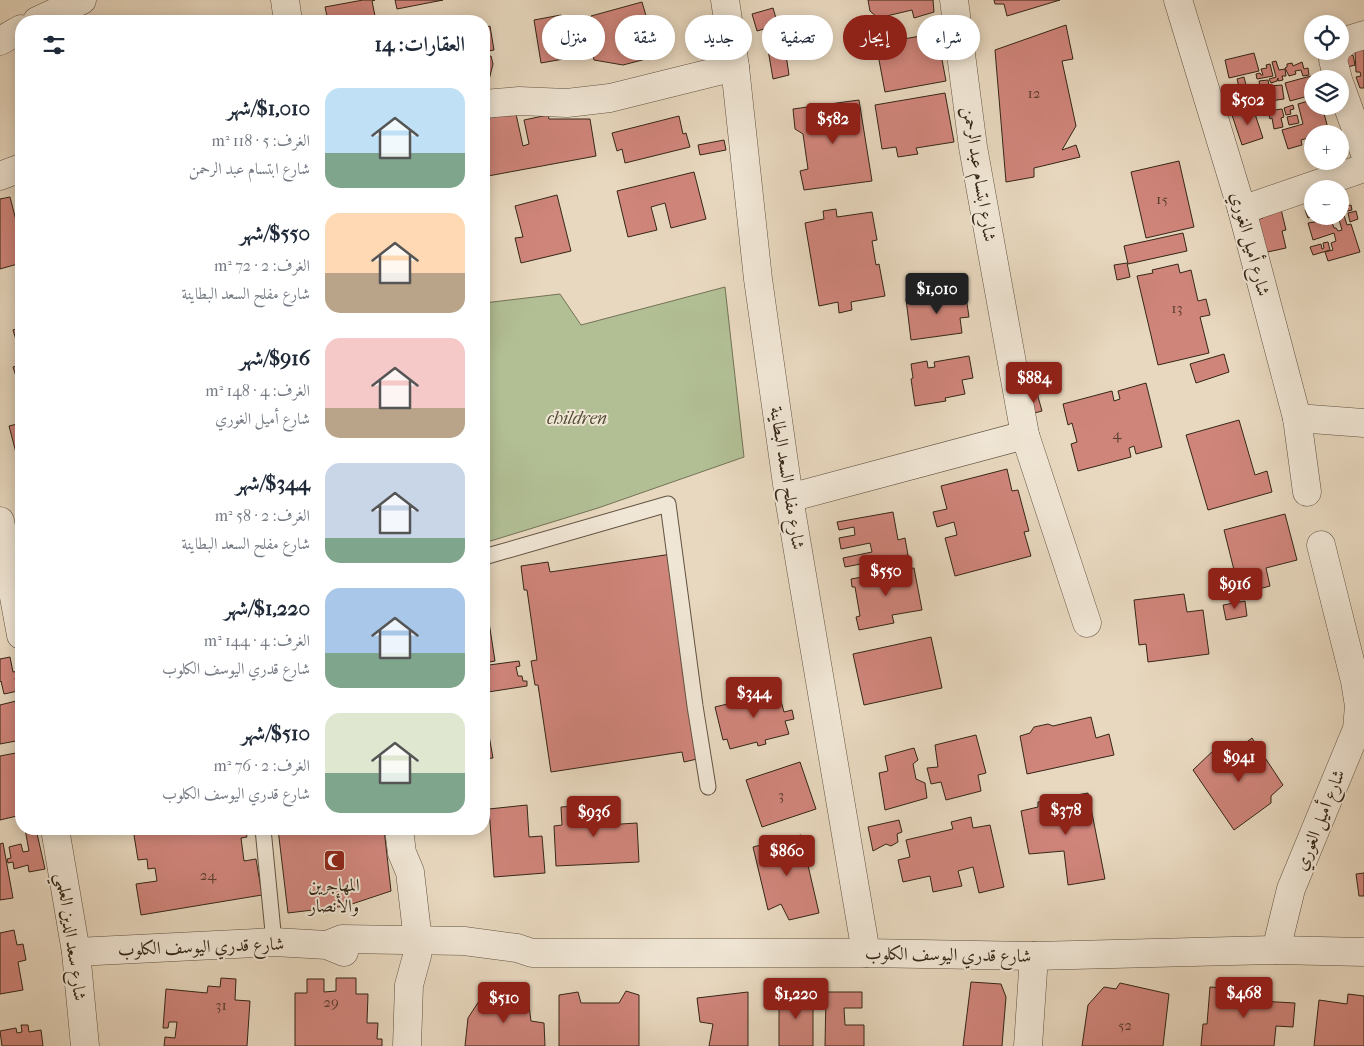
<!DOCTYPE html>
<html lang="ar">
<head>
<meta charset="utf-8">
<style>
	:root { --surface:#fff; --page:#f2f2f3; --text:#1f2937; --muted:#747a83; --accent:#8f2418 }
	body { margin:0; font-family:"IM FELL French Canon",Amiri,serif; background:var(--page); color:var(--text); direction:rtl; height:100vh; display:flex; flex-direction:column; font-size:19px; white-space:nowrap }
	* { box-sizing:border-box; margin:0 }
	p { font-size:16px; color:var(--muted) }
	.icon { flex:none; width:28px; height:28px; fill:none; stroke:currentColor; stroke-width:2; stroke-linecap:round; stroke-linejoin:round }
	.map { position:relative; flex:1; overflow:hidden; direction:ltr }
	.panel { position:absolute; left:15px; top:15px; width:475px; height:820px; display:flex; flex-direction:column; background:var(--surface); border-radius:20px; box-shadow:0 2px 12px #0003; direction:rtl }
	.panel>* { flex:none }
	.top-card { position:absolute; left:505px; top:15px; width:475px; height:45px; direction:rtl; display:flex; gap:10px }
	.fabs { position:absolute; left:1304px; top:15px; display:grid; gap:10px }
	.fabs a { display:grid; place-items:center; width:45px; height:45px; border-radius:50%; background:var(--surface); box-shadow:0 2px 12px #0003; font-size:25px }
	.price { position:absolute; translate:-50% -42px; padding:0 11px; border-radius:5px; background:var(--accent); color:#fff; font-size:16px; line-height:32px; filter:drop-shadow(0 1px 2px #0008) }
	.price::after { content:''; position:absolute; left:50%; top:30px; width:15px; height:11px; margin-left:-8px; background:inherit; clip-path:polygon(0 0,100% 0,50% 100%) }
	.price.active { background:#222; color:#fff }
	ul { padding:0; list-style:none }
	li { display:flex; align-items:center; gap:15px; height:125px; padding:0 25px }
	li span { display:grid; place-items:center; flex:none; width:140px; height:100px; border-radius:15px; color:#555 }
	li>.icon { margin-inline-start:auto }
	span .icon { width:60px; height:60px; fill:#fffc; stroke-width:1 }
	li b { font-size:21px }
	h2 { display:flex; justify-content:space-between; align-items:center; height:60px; padding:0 25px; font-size:21px }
	.tag { padding:0 18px; border-radius:22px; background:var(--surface); box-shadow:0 2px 12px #0003; font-size:18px; line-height:45px }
	.tag.active { background:var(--accent); color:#fff }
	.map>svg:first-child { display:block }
	.green { fill:#b2bf95; stroke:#737256 }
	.building { fill:#d0857b; stroke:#342617 }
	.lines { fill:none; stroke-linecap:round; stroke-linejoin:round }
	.lane-casing { stroke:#615241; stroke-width:17 }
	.street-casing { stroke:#615241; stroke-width:29 }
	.lane { stroke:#f0e6d5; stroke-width:15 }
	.street { stroke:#f0e6d5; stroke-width:28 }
	.labels { text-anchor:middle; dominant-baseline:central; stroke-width:4; stroke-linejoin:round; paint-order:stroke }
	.number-label { font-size:15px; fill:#5b3e30 }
	.street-label { font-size:18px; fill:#342617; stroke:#f0e6d5 }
	.park-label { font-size:18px; font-style:italic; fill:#544c36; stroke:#f0e6d5 }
	.poi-label { font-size:18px; fill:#342617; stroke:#f0e6d5 }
</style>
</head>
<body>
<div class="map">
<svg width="1364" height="1046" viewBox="0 0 1364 1046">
	<rect width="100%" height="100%" fill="#e8d8bf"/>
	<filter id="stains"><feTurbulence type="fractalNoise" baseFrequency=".004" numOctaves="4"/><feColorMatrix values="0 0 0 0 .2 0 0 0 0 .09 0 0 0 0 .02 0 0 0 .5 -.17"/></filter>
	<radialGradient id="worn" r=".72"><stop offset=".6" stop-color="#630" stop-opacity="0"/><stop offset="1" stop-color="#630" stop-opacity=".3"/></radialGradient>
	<!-- green -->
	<polygon class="green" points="725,287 744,457 598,508 484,543 484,303 560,294 581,325"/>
	<!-- building -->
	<g class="building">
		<polygon points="363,0 375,0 372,1 376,21 328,21 325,7"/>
		<polygon points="395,0 443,0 397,9"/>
		<polygon points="868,0 933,0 934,12 914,18 912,10 878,18 870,11"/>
		<polygon points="994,0 1060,0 1007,16 1004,4 995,4"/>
		<polygon points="642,2 651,33 645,35 651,55 646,59 623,65 594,60 591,41 595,40 591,16"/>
		<polygon points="773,8 778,25 757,31 752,14"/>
		<polygon points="561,15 569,58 541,63 534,20"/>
		<polygon points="1066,25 1073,59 1062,61 1076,126 1062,150 1076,145 1080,157 1034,168 1034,177 1006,182 995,50"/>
		<polygon points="490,26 494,50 484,52 484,28"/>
		<polygon points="782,28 789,75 773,79 765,32"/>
		<polygon points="937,33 946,81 885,92 876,44"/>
		<polygon points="1364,49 1364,88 1360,88 1356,77 1361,76 1360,72 1356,72 1355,51"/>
		<polygon points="1254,53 1259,71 1229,78 1225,60"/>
		<polygon points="1353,55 1355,65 1348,67 1345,56"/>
		<polygon points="491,56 493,64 488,84 484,85 484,58"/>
		<polygon points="1276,61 1279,70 1285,69 1286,76 1282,76 1283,80 1278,81 1278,78 1277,81 1271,83 1269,79 1276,77 1272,62"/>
		<polygon points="1302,62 1304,69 1308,68 1309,75 1303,76 1301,70 1295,71 1296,74 1289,76 1285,68 1287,67 1287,64 1292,63 1293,66"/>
		<polygon points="1270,64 1273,76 1257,79 1256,74 1260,73 1261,75 1263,75 1261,69 1267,68 1266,65"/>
		<polygon points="1311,76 1312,95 1290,101 1285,83"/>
		<polygon points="1244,77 1249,97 1242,99 1237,79"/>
		<polygon points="1268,80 1269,86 1282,85 1284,99 1270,101 1270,104 1263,105 1259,81"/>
		<polygon points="945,93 954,142 916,148 918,154 898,157 896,147 882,149 875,105"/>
		<polygon points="859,100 872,181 804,190 800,171 808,169 803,134 795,129 793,109"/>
		<polygon points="1312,100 1312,106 1322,106 1329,132 1312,134 1312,137 1312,135 1307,136 1308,138 1301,140 1302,145 1288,149 1282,130 1303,124 1298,104"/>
		<polygon points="1293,105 1294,109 1290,110 1291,114 1286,115 1284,108"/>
		<polygon points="1253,108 1263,138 1242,145 1232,115"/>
		<polygon points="1282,109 1284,117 1281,118 1283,127 1274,129 1272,118 1270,119 1268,111"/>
		<polygon points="509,114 509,116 516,114 523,146 529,144 524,120 548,115 549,119 590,119 596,156 488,176 484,154 484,119"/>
		<polygon points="1297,115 1299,123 1289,125 1287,117"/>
		<polygon points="679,116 683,134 686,133 690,147 625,163 622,149 617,151 612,133"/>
		<polygon points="724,140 726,150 700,155 698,145"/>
		<polygon points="1179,161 1194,227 1146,238 1131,172"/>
		<polygon points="694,172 706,219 671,228 665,203 651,207 657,230 628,237 617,191"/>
		<polygon points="557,195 571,251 521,263 515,238 523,237 515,206"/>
		<polygon points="10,197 21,240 21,263 0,269 0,199"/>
		<polygon points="1279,201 1286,230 1282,231 1286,248 1263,253 1255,220 1263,218 1260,205"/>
		<polygon points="1341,201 1343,207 1351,205 1352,210 1343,212 1347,225 1351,224 1360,252 1328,261 1325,252 1333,250 1331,243 1336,241 1334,233 1313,240 1308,223 1315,222 1313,216 1308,218 1305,210 1312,209 1312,216 1325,216 1327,221 1331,220 1334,228 1336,228 1338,231 1342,230 1338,216 1340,216"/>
		<polygon points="836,209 837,217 872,212 877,240 872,241 876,265 879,264 885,296 851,302 852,310 839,313 838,302 819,306 805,223 824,219 823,211"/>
		<polygon points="1356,211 1358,219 1350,222 1348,213"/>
		<polygon points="1183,233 1187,251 1128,264 1124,246"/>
		<polygon points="1328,242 1330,250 1313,255 1310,247 1321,244 1322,249 1324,248 1323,243"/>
		<polygon points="1127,263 1130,277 1117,280 1114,265"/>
		<polygon points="1178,264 1180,273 1191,270 1198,301 1206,299 1210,315 1200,317 1209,353 1158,365 1137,276 1153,273 1152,270"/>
		<polygon points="965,290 969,317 960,318 962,333 911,340 906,299"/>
		<polygon points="21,311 21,356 13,330 21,327 16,313"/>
		<polygon points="1224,354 1229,372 1196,383 1190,364"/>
		<polygon points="969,356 973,378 962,380 965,394 945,398 946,401 915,406 911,379 913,378 911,364 927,361 928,368 935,367 934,362"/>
		<polygon points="21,364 21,392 13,367"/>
		<polygon points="1146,383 1162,447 1136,454 1134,446 1129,448 1131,457 1078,471 1071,444 1077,442 1072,423 1068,425 1063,404 1112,391 1114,401 1120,399 1118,391"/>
		<polygon points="1037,393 1042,411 1031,414 1026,396"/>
		<polygon points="1239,420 1255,475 1267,471 1272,492 1208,510 1186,435"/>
		<polygon points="21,423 21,464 19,464 9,426"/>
		<polygon points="1007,469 1012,491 1018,490 1029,531 1024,532 1031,556 955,576 945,538 957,535 954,522 937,527 933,512 947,509 941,486"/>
		<polygon points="893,512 898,540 905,538 908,555 845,567 843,558 872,552 870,543 841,549 839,538 855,535 854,527 839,530 837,522"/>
		<polygon points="1285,514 1297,560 1266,568 1270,586 1240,594 1224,530"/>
		<polygon points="672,554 697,759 684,762 682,752 551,772 538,685 535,685 531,661 537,660 527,590 524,590 521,566 548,562 550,572"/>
		<polygon points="914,568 922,610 892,615 894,623 859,630 856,617 860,616 855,587 852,587 851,579"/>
		<polygon points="1184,594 1187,612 1203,610 1209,654 1148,662 1146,644 1139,645 1134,600"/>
		<polygon points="1245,601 1247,616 1226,620 1223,605"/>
		<polygon points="484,603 486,603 495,661 484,663"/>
		<polygon points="931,637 942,688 864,705 853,654"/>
		<polygon points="10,657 13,672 19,671 20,677 15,678 18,691 4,694 1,681 0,682 0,659"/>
		<polygon points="519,661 520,666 516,667 518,676 522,676 523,681 527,681 527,686 488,692 487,683 484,684 484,670 490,669 489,665"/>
		<polygon points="777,686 784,712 792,710 794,719 785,721 789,734 765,740 766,744 758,746 757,742 730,749 727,739 723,740 715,707 756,697 755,692"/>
		<polygon points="16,701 19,714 21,713 21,740 0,744 0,705"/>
		<polygon points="485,713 493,758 484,759 484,714"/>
		<polygon points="1091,717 1096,738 1109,734 1114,755 1027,774 1020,736 1030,733 1034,727 1048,724 1053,726"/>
		<polygon points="976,735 986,773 978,775 981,791 946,800 941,782 931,784 927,768 938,767 935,745"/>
		<polygon points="1252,738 1283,785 1271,796 1271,803 1234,830 1193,770 1217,747 1238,773 1243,769 1232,753"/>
		<polygon points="914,748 918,760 913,764 916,779 925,783 927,798 885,810 879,773 888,771 885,756"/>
		<polygon points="21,752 21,815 0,820 0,756"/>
		<polygon points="800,762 816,809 762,827 746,780"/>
		<polygon points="1088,793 1105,879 1068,885 1064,851 1029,854 1021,811 1038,807 1038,802"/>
		<polygon points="604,804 605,825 637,823 639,862 556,866 554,826 562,825 561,807"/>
		<polygon points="527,805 529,837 542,836 545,873 494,877 489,809"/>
		<polygon points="971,817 973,828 990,825 1004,887 979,893 973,867 958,871 962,886 933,892 930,876 903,882 898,860 910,857 906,840 953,829 951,822"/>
		<polygon points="899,820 902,832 897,834 898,842 891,846 886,844 873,851 868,827"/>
		<polygon points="25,829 36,829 45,869 29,872 28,865 14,869 13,862 8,863 7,859 11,858 9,847 21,844 23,852 29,851"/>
		<polygon points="133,829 245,829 247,837 241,838 244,861 256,859 262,895 141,915 136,884 157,881 155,868 148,869 147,859 138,860"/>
		<polygon points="278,829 384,829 391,891 346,906 288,913"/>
		<polygon points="801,835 819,913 789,920 781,904 768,910 753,847"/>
		<polygon points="3,843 13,898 0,900 0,844"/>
		<polygon points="1364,873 1364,896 1359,896 1356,874"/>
		<polygon points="14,930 17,945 23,944 26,960 18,962 23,990 0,994 0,933"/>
		<polygon points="221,978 236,979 235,1000 250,1001 247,1046 164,1046 165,1037 175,1038 177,1022 169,1022 168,1028 163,1028 166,989 207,993 208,986 220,987"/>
		<polygon points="336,978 356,978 356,994 368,994 367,1023 378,1023 377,1039 382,1039 382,1046 295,1046 295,993 307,993 307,979 324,979 324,992 336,991"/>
		<polygon points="971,982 1001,984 1006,997 1002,1046 963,1046"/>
		<polygon points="1120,983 1169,994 1163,1046 1082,1046 1088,1005 1104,987 1116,989"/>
		<polygon points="1210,987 1260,991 1259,1001 1295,1003 1293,1027 1276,1026 1274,1046 1201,1046 1203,1024 1207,1024"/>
		<polygon points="626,991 639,995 639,1046 559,1046 559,995 578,992 581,1003 619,1003"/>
		<polygon points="748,992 748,1046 709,1046 713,1024 700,1022 697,998"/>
		<polygon points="826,992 862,992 862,1008 844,1008 845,1025 864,1025 864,1046 825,1046"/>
		<rect x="779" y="994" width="34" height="52"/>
		<polygon points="1348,994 1364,996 1364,1046 1314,1046 1319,1000 1347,1004"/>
		<polygon points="481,998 528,998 531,1021 544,1023 545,1046 465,1046 468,1018"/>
		<polygon points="21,1025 28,1025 29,1032 41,1030 43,1046 2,1046 0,1031 16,1028 17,1033 22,1032"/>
	</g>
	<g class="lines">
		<defs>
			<g id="lane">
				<polyline points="484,557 668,504 695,706 708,787"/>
				<polyline points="263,829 274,942"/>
			</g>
			<g id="street">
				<polyline points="285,0 288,21"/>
				<polyline points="725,0 735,67 758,279 789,498 866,953"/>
				<polyline points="954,0 973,147 1025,435 1087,623"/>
				<polyline points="1178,0 1242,210 1297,418 1307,492"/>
				<polyline points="37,21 82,0"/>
				<polyline points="0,41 21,29"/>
				<polyline points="1340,46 1348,40 1364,35"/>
				<polyline points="1336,51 1333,60 1338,79"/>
				<polyline points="1340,85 1364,151"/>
				<polyline points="484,104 519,101 567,103 610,98 735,67"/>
				<polyline points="0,176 21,168"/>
				<polyline points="1242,210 1364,168"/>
				<polyline points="1297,418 1364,423"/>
				<polyline points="789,498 1025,435"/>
				<polyline points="0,521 21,635"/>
				<polyline points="55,829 76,952 85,1046"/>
				<polyline points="399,829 402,853 410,872 418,941 417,956 409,985 407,1046"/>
				<polyline points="327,945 342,939 464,941 517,948 532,953 866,953 1034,956 1276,950 1364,952"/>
				<polyline points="1276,950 1291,889 1357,729 1359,706 1355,681 1321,545"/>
				<polyline points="76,952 274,942 327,945 344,952"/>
				<polyline points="1028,1046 1034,956"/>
			</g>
		</defs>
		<!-- lane casing -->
		<use href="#lane" class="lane-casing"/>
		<!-- street casing -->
		<use href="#street" class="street-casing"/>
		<!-- lane -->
		<use href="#lane" class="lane"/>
		<!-- street -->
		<use href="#street" class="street"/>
	</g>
	<!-- icons -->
	<defs>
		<symbol id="mosque-square" viewBox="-11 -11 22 22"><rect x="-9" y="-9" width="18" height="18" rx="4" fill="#8f2418" stroke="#f0e6d5"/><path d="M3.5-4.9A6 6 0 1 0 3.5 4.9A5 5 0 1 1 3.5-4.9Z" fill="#fff"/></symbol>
	</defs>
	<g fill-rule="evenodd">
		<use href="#mosque-square" x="322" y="848" width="25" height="25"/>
	</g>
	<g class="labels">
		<!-- number labels -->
		<g class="number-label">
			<text x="1034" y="93">12</text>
			<text x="1162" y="199">15</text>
			<text x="1177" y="308">13</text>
			<text x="1117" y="434">4</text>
			<text x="781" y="795">3</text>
			<text x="208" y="875">24</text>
			<text x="331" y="1002">29</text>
			<text x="221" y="1005">31</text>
			<text x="1125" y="1025">52</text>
		</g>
		<!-- street labels -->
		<g class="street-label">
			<text transform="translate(979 174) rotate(81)">شارع ابتسام عبد الرحمن</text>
			<text transform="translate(1250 244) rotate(75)">شارع أميل الغوري</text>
			<text transform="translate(787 478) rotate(81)">شارع مفلح السعد البطاينة</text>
			<text transform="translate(1320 820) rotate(-68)">شارع أميل الغوري</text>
			<text transform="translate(71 937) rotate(82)">شارع سعد الدين العلمي</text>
			<text transform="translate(201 947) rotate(-2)">شارع قدري اليوسف الكلوب</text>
			<text transform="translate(948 955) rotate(1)">شارع قدري اليوسف الكلوب</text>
		</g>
		<!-- park labels -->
		<g class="park-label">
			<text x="577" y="418">children</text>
		</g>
		<!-- poi labels -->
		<g class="poi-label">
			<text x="334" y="885">المهاجرين<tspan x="334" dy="21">والأنصار</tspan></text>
		</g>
	</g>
	<rect width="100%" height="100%" filter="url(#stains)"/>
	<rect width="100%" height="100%" fill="url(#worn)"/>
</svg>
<div class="fabs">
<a><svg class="icon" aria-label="locate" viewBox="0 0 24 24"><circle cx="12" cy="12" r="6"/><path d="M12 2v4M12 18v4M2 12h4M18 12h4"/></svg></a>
<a><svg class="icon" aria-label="layers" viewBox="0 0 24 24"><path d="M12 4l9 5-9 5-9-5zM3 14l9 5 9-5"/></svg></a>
<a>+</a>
<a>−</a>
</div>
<b class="price" style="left:1248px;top:126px">$502</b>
<b class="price" style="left:833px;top:145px">$582</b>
<b class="price active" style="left:937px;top:315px">$1,010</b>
<b class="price" style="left:1034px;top:404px">$884</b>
<b class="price" style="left:886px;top:597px">$550</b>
<b class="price" style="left:1235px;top:610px">$916</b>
<b class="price" style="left:754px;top:719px">$344</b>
<b class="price" style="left:1239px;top:783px">$941</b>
<b class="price" style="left:1066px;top:836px">$378</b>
<b class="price" style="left:594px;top:838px">$936</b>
<b class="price" style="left:787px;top:877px">$860</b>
<b class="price" style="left:1244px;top:1019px">$468</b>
<b class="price" style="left:796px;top:1020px">$1,220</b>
<b class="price" style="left:504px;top:1024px">$510</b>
<div class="top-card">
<a class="tag">شراء</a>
<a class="tag active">إيجار</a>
<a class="tag">تصفية</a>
<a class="tag">جديد</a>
<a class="tag">شقة</a>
<a class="tag">منزل</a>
</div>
<section class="panel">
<h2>العقارات: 14<svg class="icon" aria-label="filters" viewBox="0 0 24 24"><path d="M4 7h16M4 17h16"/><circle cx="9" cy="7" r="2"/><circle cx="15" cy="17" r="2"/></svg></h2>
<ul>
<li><span style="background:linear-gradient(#bfe0f5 65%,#7fa58c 0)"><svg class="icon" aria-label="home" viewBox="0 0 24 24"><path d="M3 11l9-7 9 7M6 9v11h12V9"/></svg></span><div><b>$1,010/شهر</b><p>الغرف: 5 · 118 m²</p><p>شارع ابتسام عبد الرحمن</p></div></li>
<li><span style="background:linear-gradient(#ffd9b3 60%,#b9a48a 0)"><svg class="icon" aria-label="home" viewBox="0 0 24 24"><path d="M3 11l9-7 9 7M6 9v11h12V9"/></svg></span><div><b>$550/شهر</b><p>الغرف: 2 · 72 m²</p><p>شارع مفلح السعد البطاينة</p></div></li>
<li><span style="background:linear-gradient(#f6c9c9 70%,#b9a48a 0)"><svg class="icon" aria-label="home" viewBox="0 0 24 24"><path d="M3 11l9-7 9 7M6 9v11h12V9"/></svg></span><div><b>$916/شهر</b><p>الغرف: 4 · 148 m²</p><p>شارع أميل الغوري</p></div></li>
<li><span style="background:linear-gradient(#c9d6e8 75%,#7fa58c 0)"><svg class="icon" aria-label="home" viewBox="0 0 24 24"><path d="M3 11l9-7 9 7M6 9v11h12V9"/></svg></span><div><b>$344/شهر</b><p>الغرف: 2 · 58 m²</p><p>شارع مفلح السعد البطاينة</p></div></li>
<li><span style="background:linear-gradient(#a9c7e8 65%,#7fa58c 0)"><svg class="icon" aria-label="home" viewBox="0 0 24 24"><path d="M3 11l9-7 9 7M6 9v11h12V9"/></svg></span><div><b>$1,220/شهر</b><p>الغرف: 4 · 144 m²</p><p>شارع قدري اليوسف الكلوب</p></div></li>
<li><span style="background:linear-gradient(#dfe7d0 60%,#7fa58c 0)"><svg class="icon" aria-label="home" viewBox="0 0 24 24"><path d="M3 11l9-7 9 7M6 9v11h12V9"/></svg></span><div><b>$510/شهر</b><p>الغرف: 2 · 76 m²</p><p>شارع قدري اليوسف الكلوب</p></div></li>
</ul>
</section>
</div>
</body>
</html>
